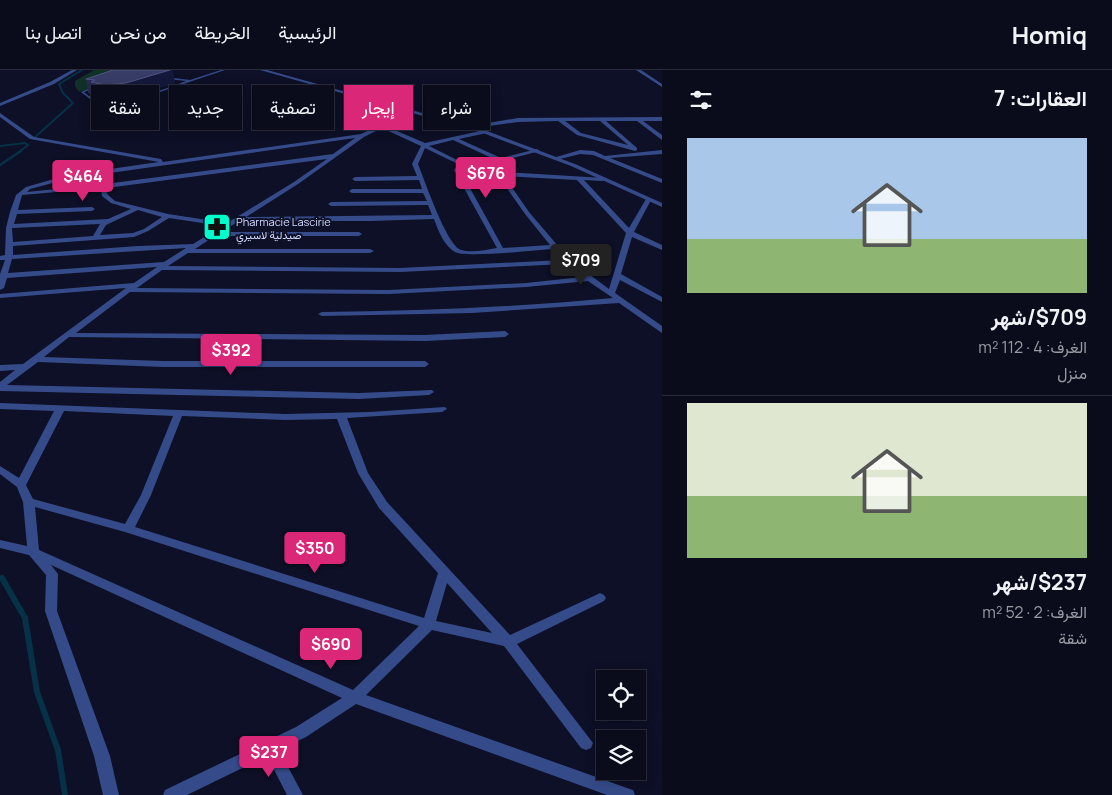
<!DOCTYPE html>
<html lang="ar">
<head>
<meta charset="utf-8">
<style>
	:root { --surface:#0a0c1c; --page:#181a29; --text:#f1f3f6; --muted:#999ba3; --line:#2a2c3b; --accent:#db2777 }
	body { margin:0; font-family:Manrope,Vazirmatn,sans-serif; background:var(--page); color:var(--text); direction:rtl; height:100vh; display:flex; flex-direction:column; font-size:19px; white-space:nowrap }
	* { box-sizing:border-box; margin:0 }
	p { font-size:16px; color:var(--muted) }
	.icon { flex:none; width:28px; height:28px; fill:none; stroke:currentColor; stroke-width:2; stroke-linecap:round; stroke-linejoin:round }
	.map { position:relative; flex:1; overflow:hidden; direction:ltr }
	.side { display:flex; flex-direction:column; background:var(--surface); width:450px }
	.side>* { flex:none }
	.banner { position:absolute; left:15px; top:15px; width:475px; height:45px; direction:rtl; display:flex; gap:10px }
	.controls { position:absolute; left:596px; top:600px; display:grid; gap:10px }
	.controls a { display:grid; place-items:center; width:50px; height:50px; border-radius:0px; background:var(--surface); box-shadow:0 2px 12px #0003,0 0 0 1px var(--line); font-size:25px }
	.price { position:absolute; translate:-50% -42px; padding:0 11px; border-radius:5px; background:var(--accent); color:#fff; font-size:16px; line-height:32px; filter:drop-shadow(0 1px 2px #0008) }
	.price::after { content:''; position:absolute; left:50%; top:30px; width:15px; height:11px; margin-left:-8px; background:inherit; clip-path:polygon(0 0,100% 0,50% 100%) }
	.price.current { background:#222; color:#fff }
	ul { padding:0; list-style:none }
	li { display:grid; align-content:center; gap:10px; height:265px; padding:0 25px }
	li+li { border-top:1px solid var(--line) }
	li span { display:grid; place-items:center; height:155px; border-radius:0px; color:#555 }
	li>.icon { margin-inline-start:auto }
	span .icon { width:90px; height:90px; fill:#fffc; stroke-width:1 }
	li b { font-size:21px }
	h2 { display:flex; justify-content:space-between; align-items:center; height:60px; padding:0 25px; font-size:21px }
	.chip { padding:0 18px; border-radius:0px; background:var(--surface); box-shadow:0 2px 12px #0003,0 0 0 1px var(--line); font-size:18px; line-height:45px }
	.chip.current { background:var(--accent); color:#fff }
	header { display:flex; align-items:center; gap:30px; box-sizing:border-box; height:70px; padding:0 25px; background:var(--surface); border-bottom:1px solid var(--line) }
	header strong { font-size:24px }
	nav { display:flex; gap:28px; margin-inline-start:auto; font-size:18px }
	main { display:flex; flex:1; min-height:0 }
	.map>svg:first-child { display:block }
	.green { fill:#103126 }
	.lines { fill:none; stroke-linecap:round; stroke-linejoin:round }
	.stream-far2 { stroke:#063146; stroke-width:2 }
	.stream-far1 { stroke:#063146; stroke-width:2.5 }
	.stream { stroke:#063146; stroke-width:6 }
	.service { fill:#354b89; fill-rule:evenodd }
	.minor { fill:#354b89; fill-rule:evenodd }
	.tertiary { fill:#354b89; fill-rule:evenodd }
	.wall { fill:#252a56 }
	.shaded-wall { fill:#14183b }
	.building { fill:#383d68; stroke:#505680 }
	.labels { text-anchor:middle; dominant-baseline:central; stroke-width:4; stroke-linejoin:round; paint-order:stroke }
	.far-poi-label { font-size:11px; fill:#d3dbff; stroke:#0d1026; text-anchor:start }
</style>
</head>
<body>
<header>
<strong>Homiq</strong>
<nav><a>الرئيسية</a><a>الخريطة</a><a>من نحن</a><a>اتصل بنا</a></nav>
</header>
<main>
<section class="side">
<h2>العقارات: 7<svg class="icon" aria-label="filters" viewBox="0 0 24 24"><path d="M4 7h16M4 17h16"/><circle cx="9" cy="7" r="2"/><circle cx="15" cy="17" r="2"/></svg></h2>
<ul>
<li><span style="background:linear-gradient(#a9c7e8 65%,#8fb573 0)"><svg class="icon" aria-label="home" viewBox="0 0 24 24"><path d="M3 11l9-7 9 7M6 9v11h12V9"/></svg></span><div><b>$709/شهر</b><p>الغرف: 4 · 112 m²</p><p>منزل</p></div></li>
<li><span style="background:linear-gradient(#dfe7d0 60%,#8fb573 0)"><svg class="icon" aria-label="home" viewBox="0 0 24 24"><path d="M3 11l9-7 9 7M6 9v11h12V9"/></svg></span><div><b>$237/شهر</b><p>الغرف: 2 · 52 m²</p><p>شقة</p></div></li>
</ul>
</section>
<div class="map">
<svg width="662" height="725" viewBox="0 0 662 725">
	<rect width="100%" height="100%" fill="#0d1026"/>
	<!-- green -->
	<polygon class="green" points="94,0 142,0 79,22 75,16 75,11"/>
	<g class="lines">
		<!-- stream-far2 -->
		<g class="stream-far2">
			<polyline points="34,68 73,33 63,23 59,14 82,0"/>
			<polyline points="0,76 25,73 28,75 19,82"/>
		</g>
		<!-- stream-far1 -->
		<polyline class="stream-far1" points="0,95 21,81"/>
		<!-- stream -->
		<polyline class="stream" points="2,508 25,548 37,622 58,680 65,725"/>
		<!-- service -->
		<path class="service" d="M221 0H225L151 25 118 32H104L90 29 81 22 94 16 95 18 84 22C87 25 90 27 94 28 120 37 162 20 186 11L167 9 166 7 190 10Z"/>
		<!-- minor -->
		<g class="minor">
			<polygon points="636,0 641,0 662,14 662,17"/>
			<path d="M405 38 407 40 398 43 385 56 425 73 485 60 487 61V63L459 69 501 88 537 79 540 81 485 95 499 99 502 102 604 108V110L602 111 584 110 629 158 646 129H650L651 130 634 162 662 175V180L632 167 621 204 662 227V232L620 210 615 223 662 256V263L619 233 472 243 322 246 318 244 322 242C419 241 516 237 613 228L588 211 526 217 389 224 130 222 76 263 425 265 505 261 509 264 505 267 425 271 69 267 44 287 163 291H425L429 294 425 297H163L38 292 7 315 359 323 432 320 434 322 429 325 359 329 0 321V312L15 300 0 301V295L23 294 126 218 0 228V224L134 213 157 197 7 208 4 218 0 220V204L5 190H0V186L5 185 6 158 10 142 16 125 26 117 68 105 159 92 30 69 0 47V43L34 67 161 89 163 92 361 64 380 55 394 41ZM382 58 421 76 412 94 417 106 355 107 352 109 355 111 419 110 422 119H352L349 121 352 123H423L427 131 331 132 328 134 331 136 428 135 432 145 246 147 298 114 364 67ZM355 68 333 84 105 114 27 122 30 119 68 109ZM453 70 494 89 467 95 429 76ZM425 78 460 95 457 96 454 100 497 178C486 180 471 183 461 180 446 174 425 111 418 94ZM327 89 294 112 227 153 168 144 115 131 108 125 106 120 107 118ZM480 97 495 101 525 144 550 175 503 178 460 100 461 99ZM504 106 577 110 626 163 609 219 570 190 529 142ZM101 118 102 126 111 133 131 139 108 149 14 154 17 144 92 141 95 139 92 137 18 140 22 125ZM138 140 162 147 144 159 133 163 100 165 106 155ZM169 148 222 156 193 174 138 176 13 185V176L134 167 148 161ZM434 149C438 160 444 176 455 182 466 188 536 180 553 179L562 190 400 198 168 196 188 183H370L374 181 370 179H195L215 166H359L362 164 359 162H222L239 151H371ZM100 154 93 166 13 172 12 158ZM186 178 164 192 8 203 12 189ZM565 194 582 207 526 213 389 220 137 218 162 200 400 202Z"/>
			<path d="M662 47V51H643L662 65V70L637 51H606L637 78V80L635 81 577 65 558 51 518 52 468 59 465 57 518 48ZM565 51H600L628 75 581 63Z"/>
			<polygon points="580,80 594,81 605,86 662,80 662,84 610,88 662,109 662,113 593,85 580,84 556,90 553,88"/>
			<path d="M0 333 285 344 370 342 445 337 447 339 442 342 347 348 368 403 387 432 510 565 596 525 600 523 604 525 606 528 604 531 517 574 593 673 591 678 586 680 581 678 504 576 432 560 366 625 627 718 633 720 635 725H607L356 634 306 667 279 680 303 725H287L267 686 187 725H163L165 720 296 657 342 628 51 495 58 504 57 541 110 686 119 725H103L94 686 45 541 46 505 29 485 0 478V470L27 476 23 432 17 417 0 404V396L19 408 54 341 0 339ZM64 341 173 346 141 425 125 454 33 429 26 415ZM182 346 285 350 337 349 358 403 379 438 438 503 424 548 135 457 151 425ZM35 437 125 462 419 556 353 620 39 480ZM447 513 492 563 436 551Z"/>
		</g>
		<!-- tertiary -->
		<g class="tertiary">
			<polygon points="72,0 77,0 54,14 0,36 0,33 50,12"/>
			<polygon points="260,0 267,0 487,61 575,94 662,133 662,137 571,96 483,63"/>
		</g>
	</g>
	<!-- wall -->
	<polygon class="wall" points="86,9 175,13 128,27 107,29 93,26 93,24 88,23"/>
	<!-- shaded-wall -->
	<polygon class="shaded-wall" points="170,0 173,0 175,13 128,27 107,29 105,15"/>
	<!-- building -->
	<polygon class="building" points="113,0 170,0 126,13 105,15 91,12 95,10 86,9"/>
	<!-- icons -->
	<defs>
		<symbol id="pharmacy-square" viewBox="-11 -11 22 22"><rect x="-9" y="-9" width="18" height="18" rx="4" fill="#00fecc" stroke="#0d1026"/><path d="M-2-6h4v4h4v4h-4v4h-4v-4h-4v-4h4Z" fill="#111"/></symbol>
	</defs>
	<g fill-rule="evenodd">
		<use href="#pharmacy-square" x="201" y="141" width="32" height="32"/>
	</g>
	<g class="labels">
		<!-- far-poi labels -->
		<g class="far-poi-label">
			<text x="236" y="151">Pharmacie Lascirie<tspan x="236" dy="13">صيدلية لاسيري</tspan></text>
		</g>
	</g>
</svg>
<div class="controls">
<a><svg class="icon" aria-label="locate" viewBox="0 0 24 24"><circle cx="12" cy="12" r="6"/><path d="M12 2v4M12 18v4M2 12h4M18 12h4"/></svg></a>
<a><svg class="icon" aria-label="layers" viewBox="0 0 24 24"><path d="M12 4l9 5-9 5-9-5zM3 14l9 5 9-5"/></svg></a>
</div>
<b class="price" style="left:486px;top:129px">$676</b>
<b class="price" style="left:83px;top:132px">$464</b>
<b class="price current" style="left:581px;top:216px">$709</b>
<b class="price" style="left:231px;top:306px">$392</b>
<b class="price" style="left:315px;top:504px">$350</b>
<b class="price" style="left:331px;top:600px">$690</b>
<b class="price" style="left:269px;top:708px">$237</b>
<div class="banner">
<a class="chip">شراء</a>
<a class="chip current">إيجار</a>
<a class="chip">تصفية</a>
<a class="chip">جديد</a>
<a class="chip">شقة</a>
</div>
</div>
</main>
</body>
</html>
